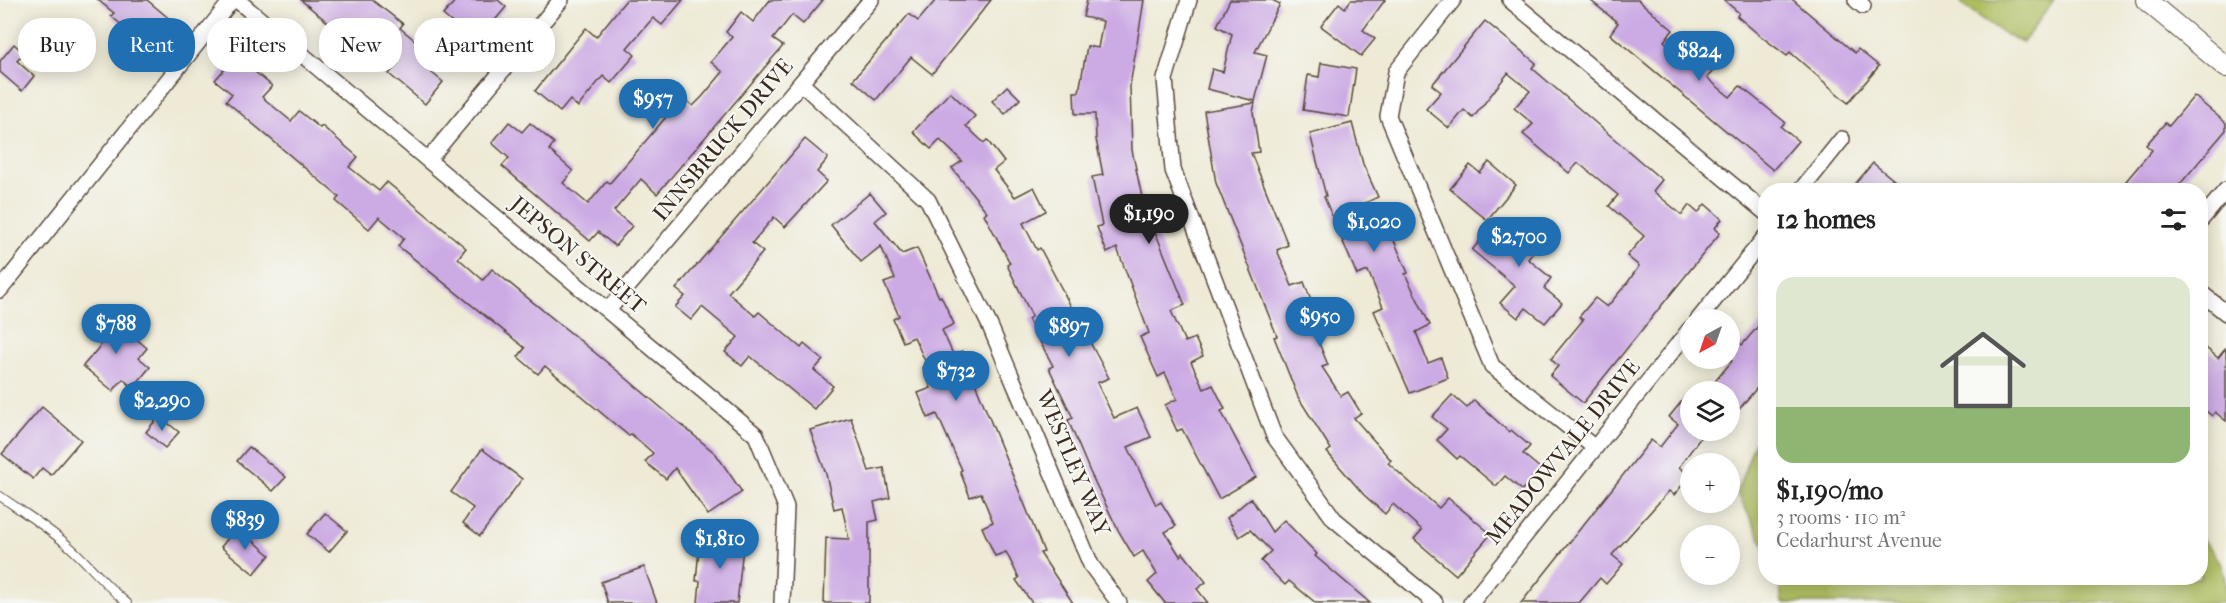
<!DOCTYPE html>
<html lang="en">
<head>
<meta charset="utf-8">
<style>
	:root { --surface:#fff; --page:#f6f6f6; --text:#222; --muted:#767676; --line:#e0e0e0; --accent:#1f6fb2 }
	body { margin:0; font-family:"IM FELL French Canon",serif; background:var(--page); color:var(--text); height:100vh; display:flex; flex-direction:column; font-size:22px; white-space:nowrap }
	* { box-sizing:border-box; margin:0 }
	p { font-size:20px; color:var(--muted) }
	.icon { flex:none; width:33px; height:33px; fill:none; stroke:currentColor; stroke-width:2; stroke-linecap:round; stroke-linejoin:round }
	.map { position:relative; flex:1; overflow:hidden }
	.details { position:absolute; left:1758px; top:183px; width:450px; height:402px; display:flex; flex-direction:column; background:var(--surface); border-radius:24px; box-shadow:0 3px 15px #0003 }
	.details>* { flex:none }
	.hud { position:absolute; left:18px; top:18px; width:570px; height:54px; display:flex; gap:12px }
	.needle { width:39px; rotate:220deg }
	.tools { position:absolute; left:1680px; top:309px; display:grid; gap:12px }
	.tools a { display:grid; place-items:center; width:60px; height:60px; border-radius:50%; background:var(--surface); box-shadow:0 3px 15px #0003; font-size:30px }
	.price { position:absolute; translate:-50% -51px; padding:0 14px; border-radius:21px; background:var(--accent); color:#fff; font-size:20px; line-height:39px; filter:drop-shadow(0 2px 3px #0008) }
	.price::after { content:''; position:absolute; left:50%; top:36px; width:18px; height:14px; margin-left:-9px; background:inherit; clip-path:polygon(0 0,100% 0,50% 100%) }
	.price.on { background:#222; color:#fff }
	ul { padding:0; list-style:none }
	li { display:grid; align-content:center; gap:12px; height:318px; padding:0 18px }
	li+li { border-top:2px solid var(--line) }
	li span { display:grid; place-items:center; height:186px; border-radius:18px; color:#555 }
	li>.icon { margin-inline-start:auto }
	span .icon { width:108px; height:108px; fill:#fffc; stroke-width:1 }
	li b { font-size:26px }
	h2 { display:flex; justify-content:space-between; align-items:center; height:72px; padding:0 18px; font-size:26px }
	.chip { padding:0 21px; border-radius:24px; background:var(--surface); box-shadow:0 3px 15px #0003; font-size:21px; line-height:54px }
	.chip.on { background:var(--accent); color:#fff }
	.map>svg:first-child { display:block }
	.green { fill:#aebd60; stroke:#74743f; stroke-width:1.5 }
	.building { fill:#ccaae4 }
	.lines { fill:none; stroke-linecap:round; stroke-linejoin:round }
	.service-casing { stroke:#56473a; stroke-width:10 }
	.minor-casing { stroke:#56473a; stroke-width:18 }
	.tertiary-casing { stroke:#56473a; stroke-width:22 }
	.service { stroke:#fff; stroke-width:8 }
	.minor { stroke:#fff; stroke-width:15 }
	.tertiary { stroke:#fff; stroke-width:20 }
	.labels { text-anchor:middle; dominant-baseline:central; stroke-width:4.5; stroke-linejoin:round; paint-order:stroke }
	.street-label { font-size:22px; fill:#3b2a1e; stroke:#f6f6f2 }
</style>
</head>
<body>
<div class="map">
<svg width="2226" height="603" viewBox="0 0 2226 603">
	<rect width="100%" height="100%" fill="#f6f6f2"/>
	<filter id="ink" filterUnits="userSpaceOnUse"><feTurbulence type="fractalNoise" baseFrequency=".0167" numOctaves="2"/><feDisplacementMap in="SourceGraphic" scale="12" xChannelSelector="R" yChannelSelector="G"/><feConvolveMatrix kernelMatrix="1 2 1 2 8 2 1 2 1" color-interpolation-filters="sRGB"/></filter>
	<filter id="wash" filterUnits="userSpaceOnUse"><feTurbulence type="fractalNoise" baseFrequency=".008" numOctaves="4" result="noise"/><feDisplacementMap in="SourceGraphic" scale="24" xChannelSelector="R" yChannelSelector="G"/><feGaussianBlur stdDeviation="1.35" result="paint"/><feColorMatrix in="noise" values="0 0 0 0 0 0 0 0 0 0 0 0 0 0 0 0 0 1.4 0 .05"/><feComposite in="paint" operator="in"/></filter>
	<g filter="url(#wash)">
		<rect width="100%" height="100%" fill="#eeead6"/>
		<!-- green -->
		<g class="green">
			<polygon points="1960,0 2054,0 2023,42 2011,38 1964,6"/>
			<polygon points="1765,426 1765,547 1737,492 1754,444"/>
			<path d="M2201 538C2224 561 2226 572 2226 603H1782L1779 578H2200Z"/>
		</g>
		<g id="blocks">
			<!-- building -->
			<g class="building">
				<polygon points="98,0 147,0 172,21 149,48 111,16 114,13"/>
				<polygon points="301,0 372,0 403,24 400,28 435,57 426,68 443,82 425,104 389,74 398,63 369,40 361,50"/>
				<polygon points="456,0 498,0 506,7 476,43 443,15"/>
				<polygon points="626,0 683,0 662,25 653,18 627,48 635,55 611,83 603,76 578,107 570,100 560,112 535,91 586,28 596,37"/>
				<polygon points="770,0 823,0 803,24 792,15 773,39 783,46 657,194 641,179 614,211 632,226 615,246 598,232 590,241 502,166 509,158 492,143 509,122 522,132 530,123 554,143 549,150 573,171 563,183 588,204 607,181 610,183 683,97 693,106 702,97 723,72 711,62 732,37 726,32 741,12 753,22"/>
				<polygon points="936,0 991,0 932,74 911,57 876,100 853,80 909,14 918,21"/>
				<polygon points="1087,0 1144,0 1130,86 1132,150 1143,202 1185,305 1171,311 1185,342 1195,338 1203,356 1191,362 1204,389 1213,385 1225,409 1221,411 1256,477 1219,499 1182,429 1177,431 1165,405 1177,399 1165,373 1158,377 1140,337 1149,333 1117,248 1107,253 1097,227 1102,225 1092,177 1103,175 1096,139 1095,114 1075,114 1074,92 1079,92 1087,46 1098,48 1103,21 1083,17"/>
				<polygon points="1230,0 1272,0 1280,4 1255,52 1267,55 1255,101 1207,89 1212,69 1223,72 1232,34 1217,26"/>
				<polygon points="1351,0 1385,0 1363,30 1375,39 1361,56 1321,26 1339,3 1345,8"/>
				<polygon points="1590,0 1638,0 1673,30 1664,41 1688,61 1698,50 1717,66 1707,78 1730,97 1740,86 1785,122 1781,127 1798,141 1773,170 1610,34 1618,23"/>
				<polygon points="1724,0 1793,0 1855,53 1858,49 1879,66 1848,103 1790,52 1787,56 1758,34 1737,16 1739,13"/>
				<polygon points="1485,21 1536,63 1532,68 1662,180 1653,191 1682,215 1689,205 1698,213 1705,204 1722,219 1715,228 1720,233 1583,403 1550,376 1558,366 1551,359 1583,320 1579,317 1595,298 1607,307 1628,282 1639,266 1627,256 1644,236 1609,206 1618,195 1592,174 1578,163 1569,173 1523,134 1533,124 1514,108 1530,91 1508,73 1473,118 1464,110 1449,128 1426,109 1441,92 1432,85"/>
				<polygon points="14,44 24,53 17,61 34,76 22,91 0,72 0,61"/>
				<polygon points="236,56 272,86 262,97 291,121 299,111 320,128 322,126 358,157 349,167 379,191 387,182 466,248 458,258 483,280 492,269 620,373 716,454 742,492 708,515 675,468 666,479 645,462 653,453 631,434 629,436 545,366 538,374 518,357 525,348 398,246 404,238 379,217 369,229 336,201 339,197 226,101 232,94 215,80"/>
				<polygon points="1321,63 1356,69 1349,117 1303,110 1308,75 1319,77"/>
				<polygon points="1007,86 1020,99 1005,114 992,101"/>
				<polygon points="950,92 975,116 966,126 984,143 987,140 1004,162 994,170 1015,197 1034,187 1046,211 1023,223 1037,250 1040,248 1109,378 1097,383 1114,418 1137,408 1151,437 1128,447 1156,505 1161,502 1176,526 1165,532 1180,556 1183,553 1206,582 1197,589 1208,603 1165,603 1148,582 1157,574 1143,551 1134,557 1118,530 1090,472 1068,420 1073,418 1049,368 1053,366 1028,319 1032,316 1007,265 1010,263 984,214 987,212 952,168 962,161 940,140 931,149 913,132"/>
				<polygon points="2194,96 2226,123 2226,130 2175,190 2121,190 2128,183 2126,181 2152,150 2146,145 2165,123 2169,126"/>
				<polygon points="1255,103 1253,112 1259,152 1251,153 1288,245 1277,250 1292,286 1304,282 1315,311 1307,314 1328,365 1322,367 1341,396 1348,392 1361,413 1354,418 1391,460 1388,463 1439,508 1448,498 1491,534 1456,575 1414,539 1422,530 1393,504 1385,514 1364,495 1327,452 1331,449 1298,397 1274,337 1277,336 1216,183 1204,111"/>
				<polygon points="1352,123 1363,164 1378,197 1365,203 1379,233 1389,229 1408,273 1405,274 1430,325 1416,332 1428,363 1441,358 1448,378 1410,393 1374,311 1383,307 1368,271 1357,275 1324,197 1326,196 1310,134"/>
				<polygon points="805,139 828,158 817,172 827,181 785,227 774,217 752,243 763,252 728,293 755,316 759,312 801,348 804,344 823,360 814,370 833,386 814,409 750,356 742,366 725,352 738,337 702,307 691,320 675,307 685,296 676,289"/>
				<polygon points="1489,162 1516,185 1487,220 1450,189 1470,165 1480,173"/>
				<polygon points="1873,163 1906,190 1850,190"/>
				<polygon points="870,193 886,212 875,221 902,254 917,248 939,297 941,296 954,324 942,330 953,354 962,351 1044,552 1040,553 1073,603 1032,603 1016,580 1019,578 1006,552 995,556 982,527 993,522 981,493 970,497 960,471 962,470 937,414 928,418 918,393 931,388 923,367 927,365 914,337 903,342 893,319 899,316 884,283 895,279 881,246 861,262 831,225"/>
				<polygon points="1500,218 1517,232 1529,218 1548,234 1528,259 1551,278 1544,288 1562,303 1545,323 1526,308 1518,318 1500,303 1515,286 1472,250"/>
				<polygon points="107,314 147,348 139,358 150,367 133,388 123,379 113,391 83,366 101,345 90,335"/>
				<polygon points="1766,317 1766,377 1730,420 1730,392 1706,392 1732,361 1730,359 1730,334 1742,345"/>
				<polygon points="2200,343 2218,358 2226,348 2226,421 2215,412 2212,416 2200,406"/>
				<polygon points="1690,391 1690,430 1706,430 1679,467 1690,476 1674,495 1669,491 1612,555 1623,564 1606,584 1600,578 1579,603 1521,603 1651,440 1660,447 1678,424 1669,417"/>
				<polygon points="1452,395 1467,408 1474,400 1509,432 1511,430 1530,446 1523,454 1540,468 1522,490 1505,476 1496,486 1460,456 1457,459 1437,440 1447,429 1432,417"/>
				<polygon points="42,407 81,440 51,475 42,468 33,479 2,454"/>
				<polygon points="159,416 179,432 165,448 146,432"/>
				<polygon points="851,418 869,471 884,468 890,498 874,502 878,520 869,522 869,603 824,603 826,538 849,539 842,507 834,509 826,474 810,430"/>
				<polygon points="249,447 286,477 273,491 237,461"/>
				<polygon points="482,449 522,479 480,536 463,523 473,508 451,492"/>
				<polygon points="1251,498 1272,532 1284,520 1317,554 1315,556 1370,603 1316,603 1289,581 1285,585 1261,561 1271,551 1250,530 1239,537 1227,518"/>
				<polygon points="325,513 347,531 329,552 307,534"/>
				<polygon points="237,527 270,555 254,574 221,547"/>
				<polygon points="709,534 744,538 737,603 698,603 700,581 696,581 699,549 707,550"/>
				<polygon points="644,567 657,603 608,603 601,582"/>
			</g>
		</g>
	</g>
	<g filter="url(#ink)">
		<use href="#blocks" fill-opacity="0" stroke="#56473a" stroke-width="1.5"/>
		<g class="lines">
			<defs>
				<path id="service" d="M0 496C24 513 49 528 71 548 91 566 106 586 127 603"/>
				<g id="minor">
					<polyline points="237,0 756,435 786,507 782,603"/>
					<polyline points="1189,0 1165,79 1173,170 1274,436 1334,519 1435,603"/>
					<polyline points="1453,0 1396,72 1388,116 1492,366 1595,448"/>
					<polyline points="1510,0 1766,213"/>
					<polyline points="1856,0 1863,6"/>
					<polyline points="801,83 928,200 990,326 1091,565 1119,603"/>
					<polyline points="428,160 561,0"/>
					<polyline points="1801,190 1842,139"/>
					<polyline points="2200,221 2226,190"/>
					<polyline points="0,290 232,0"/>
					<polyline points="2200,292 2226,313"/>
					<polyline points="609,309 871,0"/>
					<polyline points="1698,320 1766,236"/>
					<polyline points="1471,603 1690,329"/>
				</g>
				<polyline id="tertiary" points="2146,0 2226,67"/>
			</defs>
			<!-- service casing -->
			<use href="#service" class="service-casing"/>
			<!-- minor casing -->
			<use href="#minor" class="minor-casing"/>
			<!-- tertiary casing -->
			<use href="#tertiary" class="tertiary-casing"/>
			<!-- service -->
			<use href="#service" class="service"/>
			<!-- minor -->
			<use href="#minor" class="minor"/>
			<!-- tertiary -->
			<use href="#tertiary" class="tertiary"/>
		</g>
	</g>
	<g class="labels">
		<!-- street labels -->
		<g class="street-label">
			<text transform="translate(723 140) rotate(-50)">INNSBRUCK DRIVE</text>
			<text transform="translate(578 255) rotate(40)">JEPSON STREET</text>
			<text transform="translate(1563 452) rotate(-51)">MEADOWVALE DRIVE</text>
			<text transform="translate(1073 463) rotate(67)">WESTLEY WAY</text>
		</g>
	</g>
</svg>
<div class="tools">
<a><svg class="needle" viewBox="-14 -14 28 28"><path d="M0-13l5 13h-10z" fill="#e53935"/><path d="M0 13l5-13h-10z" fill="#767676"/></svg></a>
<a><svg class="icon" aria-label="layers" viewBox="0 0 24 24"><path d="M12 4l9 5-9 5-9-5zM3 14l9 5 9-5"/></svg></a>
<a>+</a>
<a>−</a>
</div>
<b class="price" style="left:1699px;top:82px">$824</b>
<b class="price" style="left:653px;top:130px">$957</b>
<b class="price on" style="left:1149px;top:245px">$1,190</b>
<b class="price" style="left:1374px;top:253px">$1,020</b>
<b class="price" style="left:1519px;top:268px">$2,700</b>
<b class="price" style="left:1320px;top:348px">$950</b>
<b class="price" style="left:116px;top:355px">$788</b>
<b class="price" style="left:1069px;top:358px">$897</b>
<b class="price" style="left:956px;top:402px">$732</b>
<b class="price" style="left:162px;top:432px">$2,290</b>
<b class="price" style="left:245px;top:551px">$839</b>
<b class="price" style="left:720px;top:570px">$1,810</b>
<div class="hud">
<a class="chip">Buy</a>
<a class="chip on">Rent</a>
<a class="chip">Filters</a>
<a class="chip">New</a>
<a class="chip">Apartment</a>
</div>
<section class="details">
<h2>12 homes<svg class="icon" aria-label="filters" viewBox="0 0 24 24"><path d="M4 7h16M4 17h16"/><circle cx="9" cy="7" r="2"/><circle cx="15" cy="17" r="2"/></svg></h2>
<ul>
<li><span style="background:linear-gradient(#dfe7d0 70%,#8fb573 0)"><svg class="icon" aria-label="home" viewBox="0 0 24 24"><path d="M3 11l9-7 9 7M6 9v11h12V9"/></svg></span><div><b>$1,190/mo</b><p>3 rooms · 110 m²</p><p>Cedarhurst Avenue</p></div></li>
</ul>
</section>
</div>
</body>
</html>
